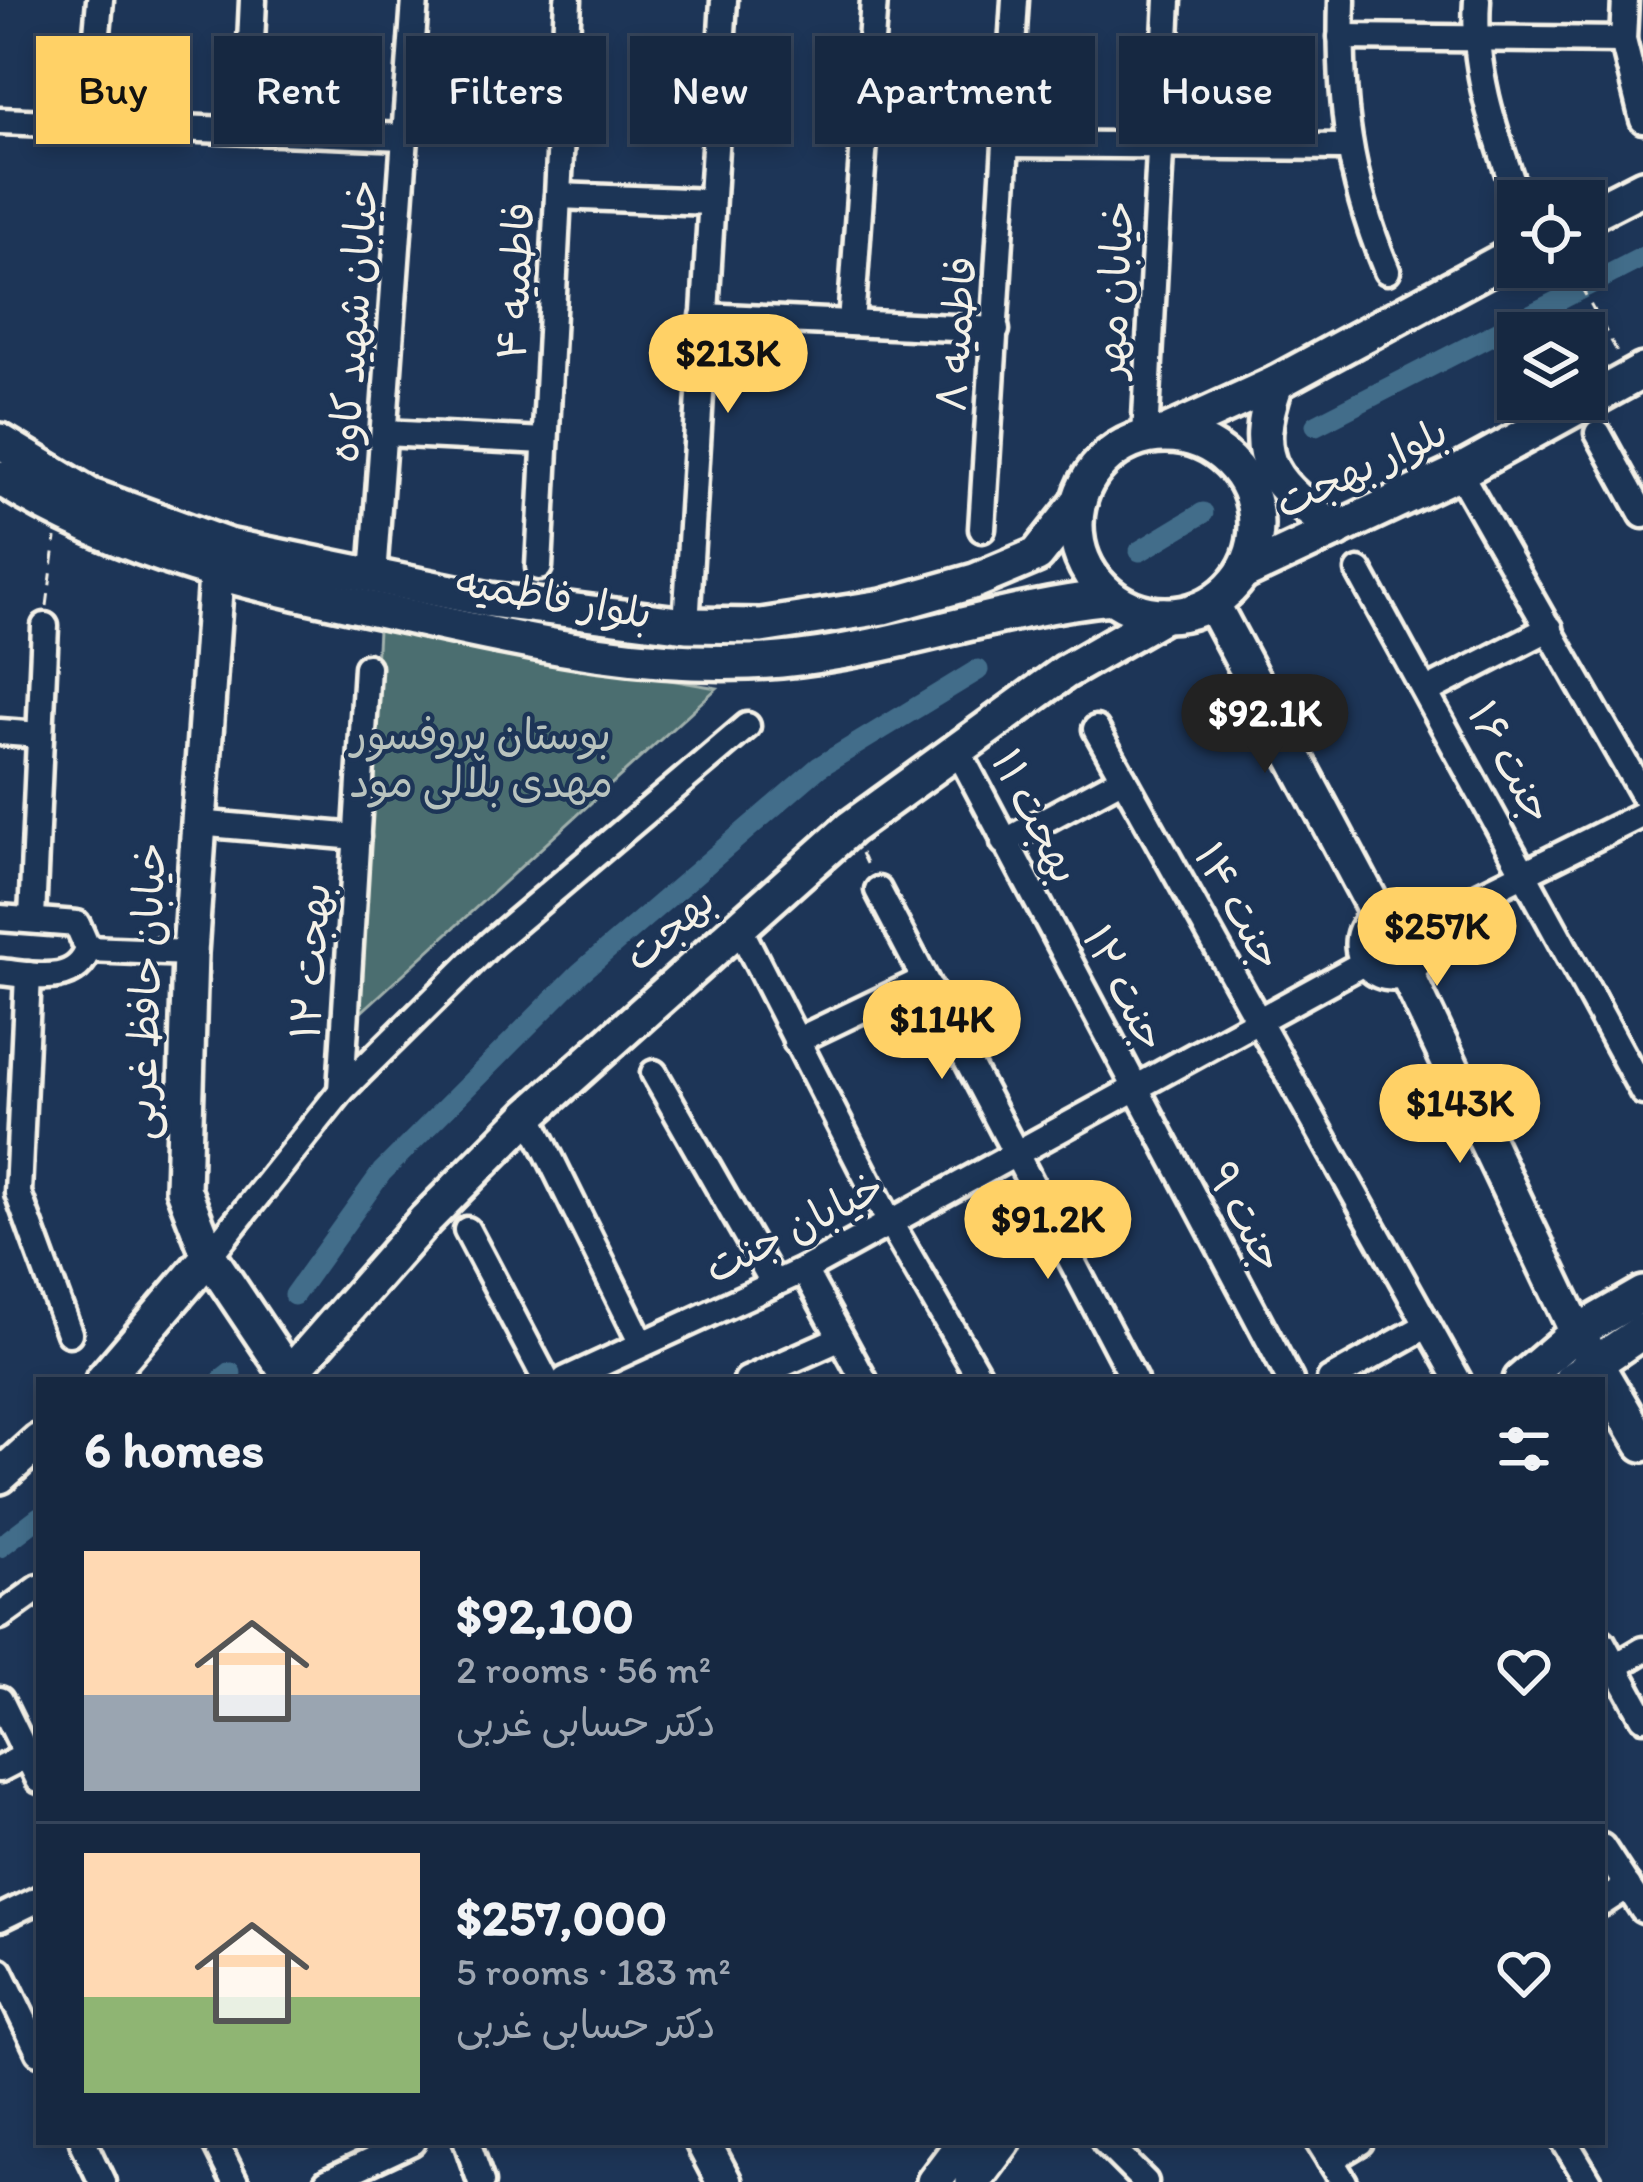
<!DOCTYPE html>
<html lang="en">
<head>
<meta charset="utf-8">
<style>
	:root { --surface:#162841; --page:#23344c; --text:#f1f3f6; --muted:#9ea6b1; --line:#35445a; --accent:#ffd166 }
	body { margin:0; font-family:Itim,"Playpen Sans Arabic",sans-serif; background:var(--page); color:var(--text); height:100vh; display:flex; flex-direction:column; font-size:45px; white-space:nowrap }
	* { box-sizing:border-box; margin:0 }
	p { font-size:39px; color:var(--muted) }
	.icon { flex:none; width:66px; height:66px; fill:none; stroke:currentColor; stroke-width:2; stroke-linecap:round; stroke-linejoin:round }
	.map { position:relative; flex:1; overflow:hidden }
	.side { position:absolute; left:36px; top:1377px; width:1569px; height:768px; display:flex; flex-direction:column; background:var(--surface); border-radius:0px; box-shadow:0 6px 18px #0003,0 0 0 3px var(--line) }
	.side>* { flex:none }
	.guide { position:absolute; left:36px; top:36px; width:1572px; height:108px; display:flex; gap:24px }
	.fabs { position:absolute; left:1497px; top:180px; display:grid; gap:24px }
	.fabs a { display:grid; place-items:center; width:108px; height:108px; border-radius:0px; background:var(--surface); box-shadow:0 6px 18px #0003,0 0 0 3px var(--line); font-size:60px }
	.price { position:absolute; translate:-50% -102px; padding:0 27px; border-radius:42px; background:var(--accent); color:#111; font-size:39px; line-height:78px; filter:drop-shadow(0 3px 6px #0008) }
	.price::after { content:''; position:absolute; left:50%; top:72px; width:36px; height:27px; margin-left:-18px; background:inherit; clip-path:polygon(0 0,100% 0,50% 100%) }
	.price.active { background:#222; color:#fff }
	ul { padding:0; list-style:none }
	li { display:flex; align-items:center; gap:36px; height:300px; padding:0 48px }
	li+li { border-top:3px solid var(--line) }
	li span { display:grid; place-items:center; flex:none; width:336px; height:240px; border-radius:0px; color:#555 }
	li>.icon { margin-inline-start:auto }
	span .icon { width:144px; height:144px; fill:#fffc; stroke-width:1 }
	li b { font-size:51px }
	h2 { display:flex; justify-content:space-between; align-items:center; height:144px; padding:0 48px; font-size:51px }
	.tag { padding:0 42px; border-radius:0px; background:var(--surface); box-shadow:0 6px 18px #0003,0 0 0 3px var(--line); font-size:42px; line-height:108px }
	.tag.active { background:var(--accent); color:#111 }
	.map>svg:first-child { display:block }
	.green { fill:#4c6e6f; stroke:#a0b0ac; stroke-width:3 }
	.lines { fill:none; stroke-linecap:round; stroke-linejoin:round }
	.canal { stroke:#426d8a; stroke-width:21 }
	.street-casing { stroke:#f4f1e8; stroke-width:33 }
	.secondary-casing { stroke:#f4f1e8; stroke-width:42 }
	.path { stroke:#f4f1e8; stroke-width:3; stroke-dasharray:12 9; stroke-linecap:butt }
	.street { stroke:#1d3557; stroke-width:24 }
	.secondary { stroke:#1d3557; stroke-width:33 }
	.labels { text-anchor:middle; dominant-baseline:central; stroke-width:9; stroke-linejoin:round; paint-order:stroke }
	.street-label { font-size:42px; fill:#f4f1e8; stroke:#1d3557 }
	.park-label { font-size:42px; fill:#b9c3be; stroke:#1d3557 }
</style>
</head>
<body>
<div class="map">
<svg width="1643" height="2182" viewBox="0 0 1643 2182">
	<rect width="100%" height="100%" fill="#1d3557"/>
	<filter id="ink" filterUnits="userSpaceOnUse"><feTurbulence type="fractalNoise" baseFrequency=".00833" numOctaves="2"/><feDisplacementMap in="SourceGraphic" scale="24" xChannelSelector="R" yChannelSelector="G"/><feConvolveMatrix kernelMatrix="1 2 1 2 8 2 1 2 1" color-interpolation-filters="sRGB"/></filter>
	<g filter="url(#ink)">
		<!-- green -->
		<polygon class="green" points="378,630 717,688 357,1016"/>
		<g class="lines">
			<!-- canal -->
			<g class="canal">
				<polyline points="1316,425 1643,257"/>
				<polyline points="1140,551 1203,513"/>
				<polyline points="294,1295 382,1172 580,973 819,767 978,670"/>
				<polyline points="222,1380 231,1373"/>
				<polyline points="0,1547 39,1517"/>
			</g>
			<defs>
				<g id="street">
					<path d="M1342 0C1339 100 1348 178 1387 271"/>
					<path d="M1477 0C1472 69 1495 133 1517 197"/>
					<polyline points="1625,0 1623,40 1643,120"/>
					<polyline points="1341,37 1623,40"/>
					<polyline points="0,121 405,137"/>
					<polyline points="89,123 100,0"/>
					<polyline points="247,128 253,0"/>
					<polyline points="1007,144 1346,147"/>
					<polyline points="558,196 711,202"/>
					<polyline points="704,316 996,330"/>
					<polyline points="851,323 874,0"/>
					<polyline points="384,433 545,441"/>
					<polyline points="1598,433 1643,515"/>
					<polyline points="1145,437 1168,0"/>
					<polyline points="1459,472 1643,795"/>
					<polyline points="982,529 1015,0"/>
					<polyline points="539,567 568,0"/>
					<polyline points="1359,571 1643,1092"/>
					<polyline points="373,576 415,0"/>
					<polyline points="686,625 724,0"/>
					<polyline points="1427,691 1550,628"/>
					<polyline points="1096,729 1458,1380"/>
					<polyline points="0,732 40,735"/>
					<polyline points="956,747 1290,1380"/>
					<polyline points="197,823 357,837"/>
					<polyline points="1004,842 1123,778"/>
					<polyline points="878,890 1134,1380"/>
					<path d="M0 918 77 924 88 949C76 987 32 975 0 972"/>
					<polyline points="32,918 45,626"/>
					<polyline points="739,927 890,1223 981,1380"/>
					<polyline points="1416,927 1643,814"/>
					<polyline points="88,949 190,953"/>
					<polyline points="28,975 18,1193 69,1333"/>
					<polyline points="796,1041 923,980"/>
					<polyline points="654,1073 774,1284"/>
					<polyline points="341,1091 367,667"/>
					<polyline points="529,1115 642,1344"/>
					<polyline points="467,1230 546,1380"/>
					<polyline points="209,1256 341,1091 490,944 747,726"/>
					<polyline points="804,1270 864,1380"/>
					<polyline points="565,1380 804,1270 1367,961"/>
					<polyline points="747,1380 841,1338"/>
					<polyline points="1330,1380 1426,1326"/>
					<polyline points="0,1616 39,1588"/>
					<polyline points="1602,1642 1643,1717"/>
					<polyline points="1616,1666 1643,1650"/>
					<polyline points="0,1700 39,1780"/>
					<polyline points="0,1769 39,1749"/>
					<polyline points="1602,1847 1643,1910"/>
					<polyline points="1602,1903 1628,1886"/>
					<polyline points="0,1918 39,1899"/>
					<polyline points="0,1971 39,2052"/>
					<polyline points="83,2142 102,2182"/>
					<polyline points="215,2142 235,2182"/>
					<polyline points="467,2142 481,2182"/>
					<polyline points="1105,2142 1145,2182"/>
					<polyline points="1319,2142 1344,2182"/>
					<polyline points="1565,2142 1589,2182"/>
					<polyline points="1330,2160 1360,2142"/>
					<polyline points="327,2182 412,2142"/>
				</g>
				<g id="secondary">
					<polyline points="1584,217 1643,187"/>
					<path d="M1276 383C1248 463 1273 484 1337 530"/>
					<polyline points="1164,434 1276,383 1518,252"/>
					<circle cx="1166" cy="525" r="90"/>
					<polyline points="0,441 91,496 228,546 490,600 686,625 761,626 883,607 975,581 1037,555 1079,502"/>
					<path d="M0 478C126 559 267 587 411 617 534 644 655 671 781 660 894 650 999 608 1111 597"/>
					<polyline points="1243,573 1459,472 1643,371"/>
					<polyline points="216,576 190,953 183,1189 209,1256 292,1380"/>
					<polyline points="1212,603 1379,917"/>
					<circle cx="1392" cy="944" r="29"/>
					<polyline points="1405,970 1577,1332 1643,1444"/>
					<polyline points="289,1375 426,1219 529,1115 850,828 1065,672 1164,615"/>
					<polyline points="103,1380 209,1256"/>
					<polyline points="1521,1380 1577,1332 1643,1294"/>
					<polyline points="1571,1380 1643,1331"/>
					<polyline points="0,1476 39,1441"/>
					<polyline points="703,2142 724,2182"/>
					<polyline points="934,2182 964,2142"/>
					<polyline points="973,2182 1003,2142"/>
				</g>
			</defs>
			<!-- street casing -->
			<use href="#street" class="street-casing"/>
			<!-- secondary casing -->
			<use href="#secondary" class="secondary-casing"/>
			<!-- path -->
			<g class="path">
				<polyline points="1570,267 1619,355"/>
				<polyline points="47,606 56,538"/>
				<polyline points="861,853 870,872"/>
			</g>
			<!-- street -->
			<use href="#street" class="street"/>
			<!-- secondary -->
			<use href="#secondary" class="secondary"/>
		</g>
	</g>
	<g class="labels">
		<!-- street labels -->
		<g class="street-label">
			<text transform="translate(515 281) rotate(-87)">فاطمیه ۴</text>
			<text transform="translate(1114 289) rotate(-87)">خیابان مهر</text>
			<text transform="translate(353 321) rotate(-86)">خیابان شهید کاوه</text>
			<text transform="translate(956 334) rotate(-86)">فاطمیه ۸</text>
			<text transform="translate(1361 467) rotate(-25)">بلوار بهجت</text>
			<text transform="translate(554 597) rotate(10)">بلوار فاطمیه</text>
			<text transform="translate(1511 762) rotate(61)">جنت ۱۶</text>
			<text transform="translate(1036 816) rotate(63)">بهجت ۱۱</text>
			<text transform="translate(1239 906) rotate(61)">جنت ۱۴</text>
			<text transform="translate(669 928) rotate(-41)">بهجت</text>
			<text transform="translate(310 961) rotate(-86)">بهجت ۱۲</text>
			<text transform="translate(1125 988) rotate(63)">جنت ۱۲</text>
			<text transform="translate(145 991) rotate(-88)">خیابان حافظ غربی</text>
			<text transform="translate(1246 1217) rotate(62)">جنت ۹</text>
			<text transform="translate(794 1227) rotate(-27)">خیابان جنت</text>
		</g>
		<!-- park labels -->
		<g class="park-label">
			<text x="481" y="734">بوستان پروفسور<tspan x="481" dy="48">مهدی بلالی مود</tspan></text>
		</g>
	</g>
</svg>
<div class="fabs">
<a><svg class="icon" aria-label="locate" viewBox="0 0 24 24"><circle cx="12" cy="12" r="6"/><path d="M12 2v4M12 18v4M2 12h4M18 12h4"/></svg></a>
<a><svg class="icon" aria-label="layers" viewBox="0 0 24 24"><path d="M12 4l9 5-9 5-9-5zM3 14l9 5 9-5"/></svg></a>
</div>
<b class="price" style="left:728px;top:416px">$213K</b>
<b class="price active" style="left:1265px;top:776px">$92.1K</b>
<b class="price" style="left:1437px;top:989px">$257K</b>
<b class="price" style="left:942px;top:1082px">$114K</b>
<b class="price" style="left:1460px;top:1166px">$143K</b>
<b class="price" style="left:1048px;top:1282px">$91.2K</b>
<div class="guide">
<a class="tag active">Buy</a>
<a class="tag">Rent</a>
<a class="tag">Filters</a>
<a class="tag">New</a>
<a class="tag">Apartment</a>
<a class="tag">House</a>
</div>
<section class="side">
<h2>6 homes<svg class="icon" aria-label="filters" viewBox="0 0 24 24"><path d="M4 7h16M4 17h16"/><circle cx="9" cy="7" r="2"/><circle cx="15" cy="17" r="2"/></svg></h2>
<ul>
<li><span style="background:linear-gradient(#ffd9b3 60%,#9aa5b1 0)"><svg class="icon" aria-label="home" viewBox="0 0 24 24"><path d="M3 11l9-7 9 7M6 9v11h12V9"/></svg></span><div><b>$92,100</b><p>2 rooms · 56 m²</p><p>دکتر حسابی غربی</p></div><svg class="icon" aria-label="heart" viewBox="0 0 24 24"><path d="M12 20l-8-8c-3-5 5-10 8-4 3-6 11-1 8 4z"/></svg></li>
<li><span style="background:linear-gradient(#ffd9b3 60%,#8fb573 0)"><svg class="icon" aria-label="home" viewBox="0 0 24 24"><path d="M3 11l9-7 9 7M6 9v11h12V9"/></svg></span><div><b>$257,000</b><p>5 rooms · 183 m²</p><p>دکتر حسابی غربی</p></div><svg class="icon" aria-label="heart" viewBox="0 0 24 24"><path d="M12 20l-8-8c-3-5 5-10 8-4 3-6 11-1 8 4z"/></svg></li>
</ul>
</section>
</div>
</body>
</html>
